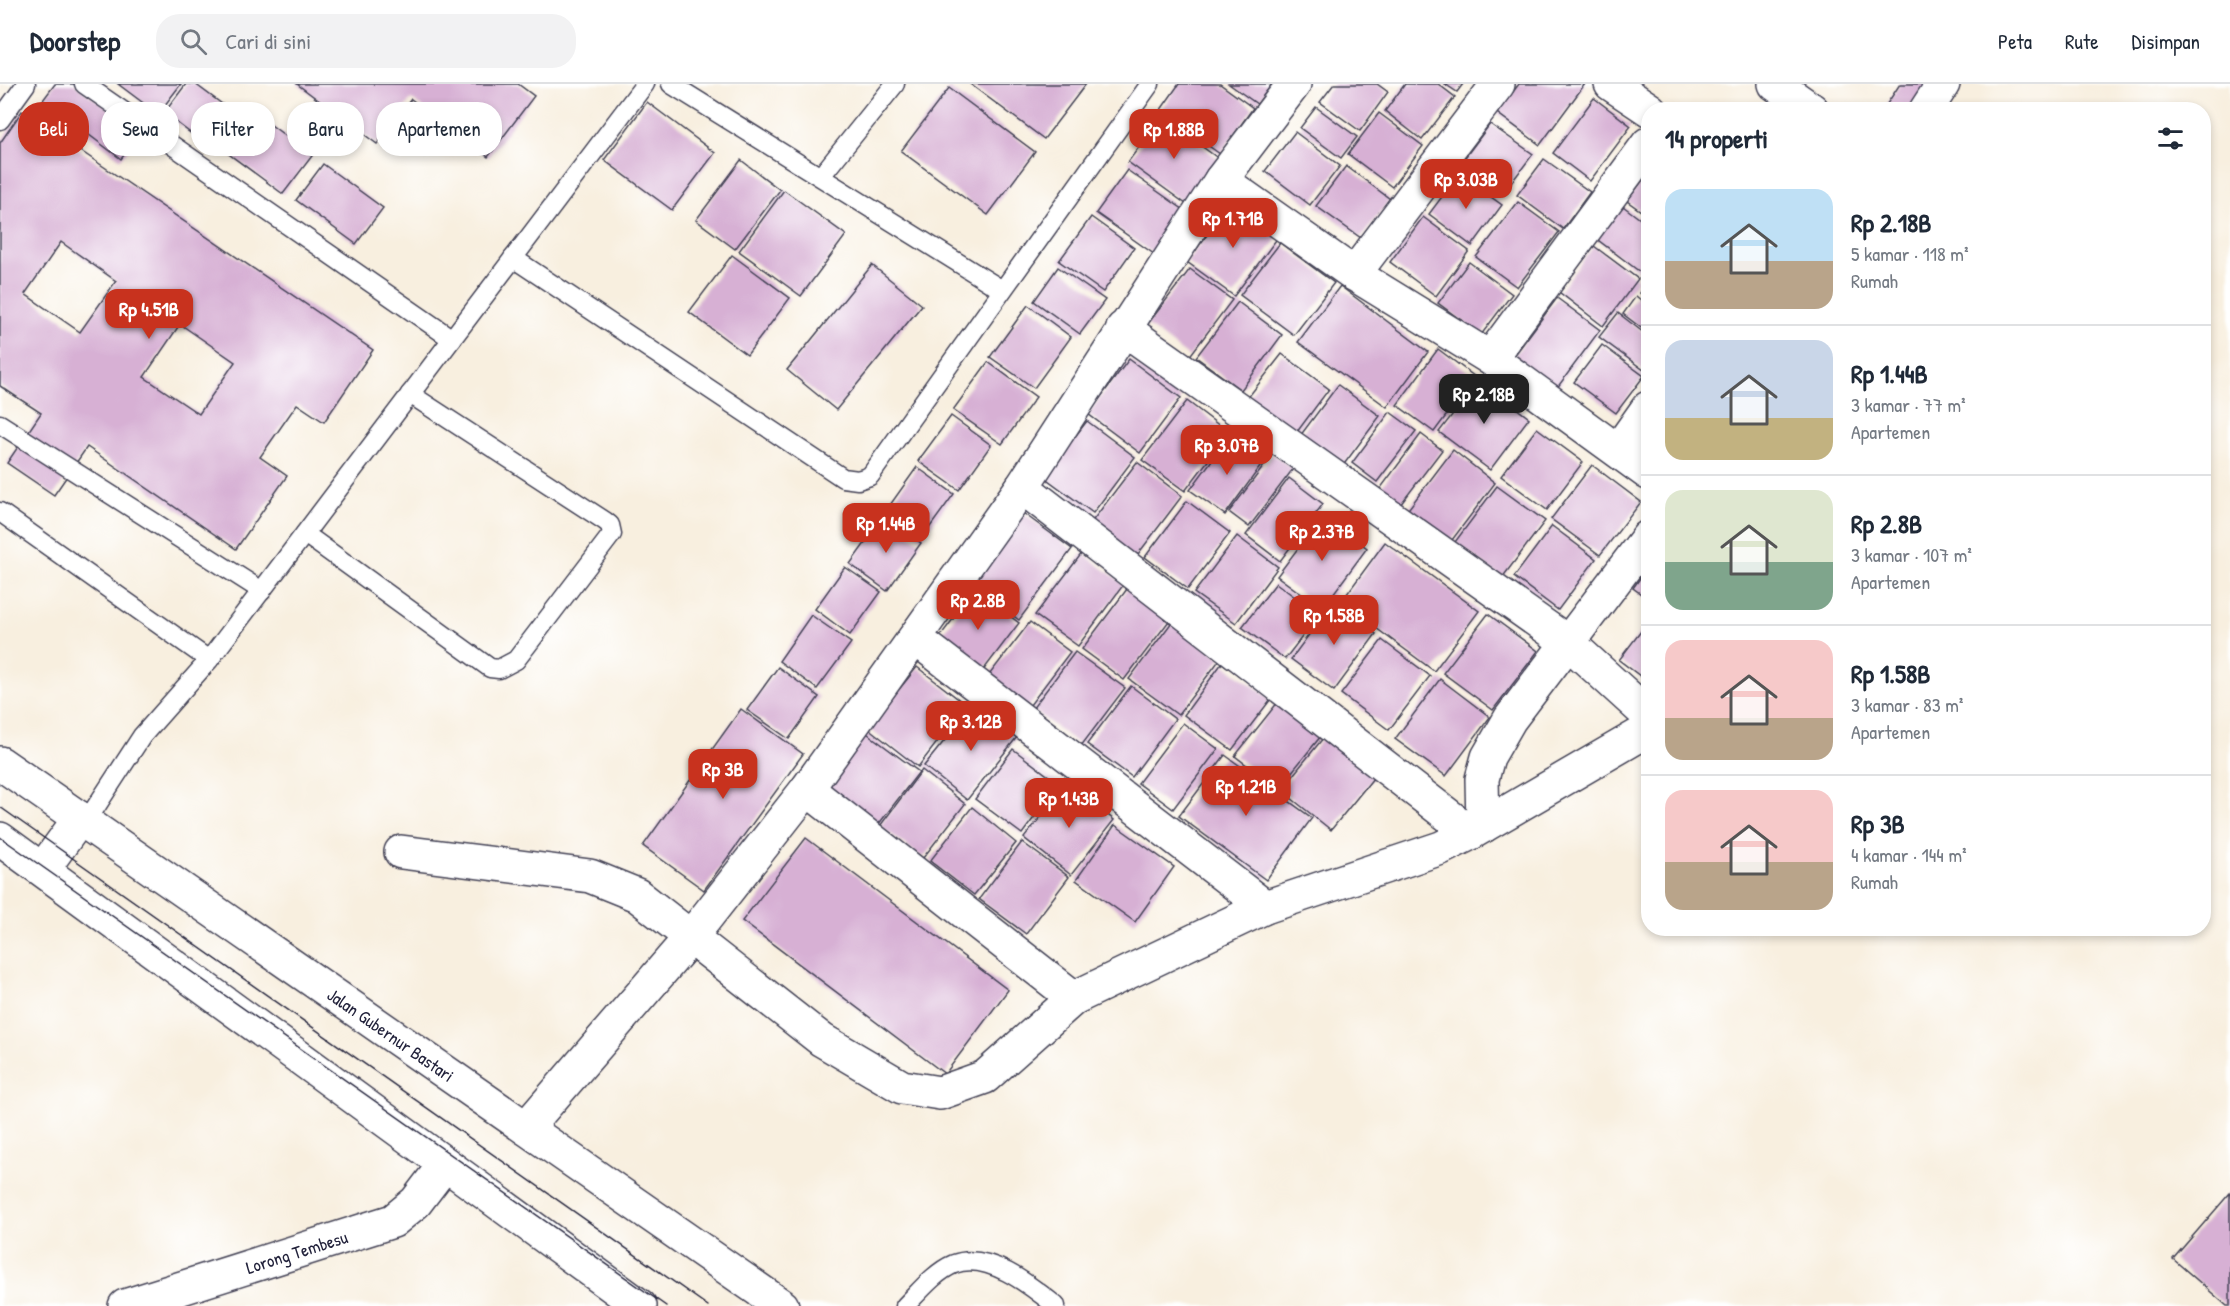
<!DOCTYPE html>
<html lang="id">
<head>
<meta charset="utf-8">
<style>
	:root { --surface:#fff; --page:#f2f2f3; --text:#1f2937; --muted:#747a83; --line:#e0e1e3; --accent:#c8321e }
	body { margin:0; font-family:"Patrick Hand",sans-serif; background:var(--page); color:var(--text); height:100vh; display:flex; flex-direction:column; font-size:22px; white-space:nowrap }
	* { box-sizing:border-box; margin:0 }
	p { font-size:20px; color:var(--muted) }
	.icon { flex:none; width:33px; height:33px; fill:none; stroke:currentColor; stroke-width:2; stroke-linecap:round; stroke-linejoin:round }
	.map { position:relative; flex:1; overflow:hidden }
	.sheet { position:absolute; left:1641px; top:18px; width:570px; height:834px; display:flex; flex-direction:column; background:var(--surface); border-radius:24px; box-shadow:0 3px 9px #0003 }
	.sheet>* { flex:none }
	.guide { position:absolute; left:18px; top:18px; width:570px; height:54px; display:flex; gap:12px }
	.price { position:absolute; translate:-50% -51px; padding:0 14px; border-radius:12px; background:var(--accent); color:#fff; font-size:20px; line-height:39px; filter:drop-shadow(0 2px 3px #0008) }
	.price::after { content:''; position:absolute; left:50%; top:36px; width:18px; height:14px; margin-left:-9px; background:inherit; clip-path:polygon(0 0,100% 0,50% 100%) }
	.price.on { background:#222; color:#fff }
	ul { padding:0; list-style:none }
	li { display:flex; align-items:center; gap:18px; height:150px; padding:0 24px }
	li+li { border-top:2px solid var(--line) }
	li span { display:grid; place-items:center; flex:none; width:168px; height:120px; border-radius:18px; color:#555 }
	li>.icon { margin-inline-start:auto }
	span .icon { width:72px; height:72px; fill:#fffc; stroke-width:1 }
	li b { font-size:26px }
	h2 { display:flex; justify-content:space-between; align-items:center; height:72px; padding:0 24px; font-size:26px }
	.chip { padding:0 21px; border-radius:24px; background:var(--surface); box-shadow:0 3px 9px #0003; font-size:21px; line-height:54px }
	.chip.on { background:var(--accent); color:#fff }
	header { display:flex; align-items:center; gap:36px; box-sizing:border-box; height:84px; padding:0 30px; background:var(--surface); border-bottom:2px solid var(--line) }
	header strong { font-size:28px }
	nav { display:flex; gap:33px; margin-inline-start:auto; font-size:21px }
	.search { width:420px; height:54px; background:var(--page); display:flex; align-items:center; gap:15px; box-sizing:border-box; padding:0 21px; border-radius:24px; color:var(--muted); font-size:22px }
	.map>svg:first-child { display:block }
	.building { fill:#d7b0d4; fill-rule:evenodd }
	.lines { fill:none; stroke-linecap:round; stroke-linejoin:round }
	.service-casing { stroke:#424154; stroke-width:21 }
	.minor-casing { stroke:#424154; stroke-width:36 }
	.trunk-casing { stroke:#424154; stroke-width:36 }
	.service { stroke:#fff; stroke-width:18 }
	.minor { stroke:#fff; stroke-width:33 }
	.trunk { stroke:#fff; stroke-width:33 }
	.tram { stroke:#22223b; stroke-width:1.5 }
	.labels { text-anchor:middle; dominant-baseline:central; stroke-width:4.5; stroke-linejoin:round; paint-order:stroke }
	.street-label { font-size:18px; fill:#22223b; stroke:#fff }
</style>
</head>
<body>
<header>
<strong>Doorstep</strong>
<div class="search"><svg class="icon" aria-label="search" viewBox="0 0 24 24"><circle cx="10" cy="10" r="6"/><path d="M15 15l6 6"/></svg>Cari di sini</div>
<nav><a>Peta</a><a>Rute</a><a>Disimpan</a></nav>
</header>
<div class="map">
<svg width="2230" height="1222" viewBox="0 0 2230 1222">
	<rect width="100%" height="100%" fill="#fff"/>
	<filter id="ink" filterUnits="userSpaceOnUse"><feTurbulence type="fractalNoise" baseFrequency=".0167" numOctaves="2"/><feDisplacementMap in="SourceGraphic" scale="12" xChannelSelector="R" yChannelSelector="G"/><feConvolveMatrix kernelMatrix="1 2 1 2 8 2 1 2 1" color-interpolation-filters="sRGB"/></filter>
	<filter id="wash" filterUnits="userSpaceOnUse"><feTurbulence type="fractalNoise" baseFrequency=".008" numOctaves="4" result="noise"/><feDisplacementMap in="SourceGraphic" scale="24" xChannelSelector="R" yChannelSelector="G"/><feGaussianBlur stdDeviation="1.35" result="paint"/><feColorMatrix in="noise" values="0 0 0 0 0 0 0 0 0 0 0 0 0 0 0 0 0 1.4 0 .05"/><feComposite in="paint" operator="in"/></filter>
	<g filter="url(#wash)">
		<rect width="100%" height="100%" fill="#f8efdf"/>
		<g id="blocks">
			<!-- building -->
			<g class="building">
				<polygon points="55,0 74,0 141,49 121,75 43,16"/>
				<polygon points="118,0 181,0 158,30"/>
				<polygon points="186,0 195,0 230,26 205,60 164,29"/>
				<polygon points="297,0 518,0 534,12 488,73 411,15 377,60"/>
				<polygon points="970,0 1086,0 1044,55"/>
				<polygon points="1179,0 1220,0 1253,24 1220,70 1160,27"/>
				<polygon points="1229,0 1272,0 1257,20"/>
				<polygon points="1334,0 1377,0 1388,8 1360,47 1320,18"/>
				<polygon points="1405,0 1438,0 1455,13 1422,56 1385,27"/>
				<polygon points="1445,0 1463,0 1457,8"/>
				<polygon points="1519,0 1585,0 1540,61 1497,29"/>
				<polygon points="1900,0 1940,0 1923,26 1883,26"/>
				<polygon points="949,4 1035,68 988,131 901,67"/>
				<polygon points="1594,14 1631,42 1590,97 1553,69"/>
				<polygon points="647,18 715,69 672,126 604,76"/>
				<polygon points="1316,23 1357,53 1341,74 1300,44"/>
				<polygon points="251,26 312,72 283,110 222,65"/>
				<path d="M22 27 373 266 324 338 297 320 260 373 287 392 236 465 87 363 54 411 7 379 41 329 0 302V59ZM61 158 116 197 80 248 25 210ZM180 240 235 278 199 330 144 293Z"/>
				<polygon points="1379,29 1423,62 1392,103 1348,70"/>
				<polygon points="1161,33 1219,75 1186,120 1128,78"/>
				<polygon points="1490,40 1533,70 1502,111 1460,80"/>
				<polygon points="1295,48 1340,82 1310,121 1265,87"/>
				<polygon points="1544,75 1590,108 1563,145 1517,111"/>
				<polygon points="741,76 780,106 735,165 696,136"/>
				<polygon points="323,80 383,124 356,160 296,116"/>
				<polygon points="1346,82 1390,115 1361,154 1316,122"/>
				<polygon points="1127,86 1184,126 1154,170 1096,129"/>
				<polygon points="1648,89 1648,132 1627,117"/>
				<polygon points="1459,90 1502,121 1472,162 1429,130"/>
				<polygon points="784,106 846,151 801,212 739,167"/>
				<polygon points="1232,117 1279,152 1234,212 1187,178"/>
				<polygon points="1518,118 1559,148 1517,203 1476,173"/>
				<polygon points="1619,119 1648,141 1648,176 1640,188 1594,153"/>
				<polygon points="1091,133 1134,164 1103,208 1059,177"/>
				<polygon points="1423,133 1469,167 1436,212 1390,178"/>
				<polygon points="1280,159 1334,199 1294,251 1240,211"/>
				<polygon points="1594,162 1638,195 1603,242 1559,208"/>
				<polygon points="732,171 790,214 747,271 689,228"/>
				<polygon points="1469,178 1512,210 1481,251 1438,219"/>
				<polygon points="872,181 922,221 836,326 787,286"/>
				<polygon points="1058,183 1105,216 1080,250 1034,217"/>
				<polygon points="1190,185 1232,216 1189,273 1147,241"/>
				<polygon points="1648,197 1648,216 1640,209"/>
				<polygon points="1340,202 1428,268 1387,323 1298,258"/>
				<polygon points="1636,212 1648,222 1648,249 1623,230"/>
				<polygon points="1557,214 1600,246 1557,304 1514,272"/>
				<polygon points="1238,218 1282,251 1241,306 1196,273"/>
				<polygon points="1028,221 1071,253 1034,304 990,273"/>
				<polygon points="1618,229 1648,252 1648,289 1599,253"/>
				<polygon points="1602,261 1644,292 1616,329 1574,298"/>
				<polygon points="1438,265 1475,293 1434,348 1397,321"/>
				<polygon points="1282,270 1329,305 1294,352 1246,316"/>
				<polygon points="1129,275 1181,314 1140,369 1088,330"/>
				<polygon points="988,278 1036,313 1002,360 953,326"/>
				<polygon points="1479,296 1529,334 1490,386 1439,348"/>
				<polygon points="1338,301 1380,332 1342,383 1300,352"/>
				<polygon points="1187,317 1229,349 1185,407 1142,376"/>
				<polygon points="1390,328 1416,347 1377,398 1352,379"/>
				<polygon points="951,332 991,361 959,406 918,377"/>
				<polygon points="1087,337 1135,373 1093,429 1044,393"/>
				<polygon points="1537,344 1583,378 1547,426 1501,392"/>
				<polygon points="1421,350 1442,366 1394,429 1374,413"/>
				<polygon points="1229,353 1263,379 1225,431 1190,406"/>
				<polygon points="1453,366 1495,399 1449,460 1406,428"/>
				<polygon points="1273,370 1293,385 1249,443 1229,428"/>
				<polygon points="1137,378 1182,412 1132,478 1087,444"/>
				<polygon points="1592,381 1641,418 1600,471 1551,435"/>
				<polygon points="917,383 954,410 922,454 885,428"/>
				<polygon points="1289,394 1323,420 1280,477 1246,451"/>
				<polygon points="1497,402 1545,437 1502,494 1455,458"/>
				<polygon points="1187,417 1230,449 1188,505 1145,473"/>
				<polygon points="1023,429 1072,465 1019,536 970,499"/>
				<polygon points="1323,431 1367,464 1322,525 1277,492"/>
				<polygon points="884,433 921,459 887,507 850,480"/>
				<polygon points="1552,442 1596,475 1558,526 1514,493"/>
				<polygon points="1237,452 1278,483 1236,539 1194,509"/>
				<polygon points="1385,458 1479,527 1434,587 1341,518"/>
				<polygon points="1082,469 1124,500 1078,562 1035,531"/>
				<polygon points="845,483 881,508 850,551 815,525"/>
				<polygon points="1648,483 1648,515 1633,504"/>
				<polygon points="1276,499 1319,531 1285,575 1242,543"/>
				<polygon points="1127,505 1169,537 1124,596 1082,565"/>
				<polygon points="975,506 1019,539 982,588 938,555"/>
				<polygon points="1333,518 1376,550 1334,607 1291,575"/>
				<polygon points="1488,530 1538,567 1493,626 1443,589"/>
				<polygon points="811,531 851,559 817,605 779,577"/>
				<polygon points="1030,538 1070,568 1027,625 986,595"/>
				<polygon points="1172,538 1221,574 1178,631 1129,595"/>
				<polygon points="1648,538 1648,598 1619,576"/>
				<polygon points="1382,556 1430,592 1389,646 1341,610"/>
				<polygon points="1075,568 1125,604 1081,662 1032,625"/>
				<polygon points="1222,579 1271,615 1232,666 1184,631"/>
				<polygon points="778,583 819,613 789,655 747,626"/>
				<polygon points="917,583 966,621 918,683 868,644"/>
				<polygon points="1440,595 1490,633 1446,692 1395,655"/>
				<polygon points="1131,602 1175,635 1132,693 1087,660"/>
				<polygon points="1278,618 1321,652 1278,705 1235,672"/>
				<polygon points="975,619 1017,653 967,716 924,682"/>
				<polygon points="741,625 803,670 704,806 643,762"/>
				<polygon points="1183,639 1218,665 1173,725 1138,699"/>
				<polygon points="864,647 919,688 871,750 817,710"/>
				<polygon points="1324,653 1374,693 1331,746 1281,706"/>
				<polygon points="1013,665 1059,700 1022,750 975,715"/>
				<polygon points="1225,671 1312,734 1266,796 1179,732"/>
				<polygon points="922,686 965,720 923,774 880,742"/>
				<polygon points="1067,699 1114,736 1071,791 1024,754"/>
				<polygon points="972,723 1016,759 974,811 930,777"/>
				<polygon points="1115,741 1174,783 1135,838 1076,796"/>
				<polygon points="806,754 1008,906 945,990 742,837"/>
				<polygon points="1022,758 1069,793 1026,850 979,815"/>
				<polygon points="2230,1109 2230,1222 2227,1222 2173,1175"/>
			</g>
		</g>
	</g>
	<g filter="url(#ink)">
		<use href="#blocks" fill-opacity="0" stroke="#424154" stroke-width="1.5"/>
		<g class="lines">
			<defs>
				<g id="service">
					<polyline points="84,0 452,255"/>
					<polyline points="671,0 1002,206"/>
					<polyline points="0,36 26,0"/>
					<polyline points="821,92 895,0"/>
					<polyline points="513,174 843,394 858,396 870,392 1150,0"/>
					<polyline points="0,340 262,507"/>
					<polyline points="0,428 209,576"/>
					<polyline points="305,450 490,584 499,585 516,576 612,450 610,441 605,437 410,310"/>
					<polyline points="86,738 142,652 209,576 645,0"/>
					<path d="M905 1222C919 1208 935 1188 954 1180 988 1167 1031 1202 1056 1222"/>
				</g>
				<g id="minor">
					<polyline points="1611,0 1650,26"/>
					<polyline points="1775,0 1812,26"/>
					<polyline points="1926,26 1943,0"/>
					<polyline points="1221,96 1354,190 1490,274 1648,389"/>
					<polyline points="1354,190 1498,0"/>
					<polyline points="1123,244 1570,560 1648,631"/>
					<polyline points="1490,274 1648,60"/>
					<polyline points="1619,365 1648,324"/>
					<polyline points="1022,403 1471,749"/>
					<polyline points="915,554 1265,823"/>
					<polyline points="807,705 1074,914"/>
					<polyline points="1483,742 1482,695 1488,673 1510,635 1648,453"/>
					<polyline points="401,768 590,792 637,811 822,956 902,1003 940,1009 985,993 1074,914 1265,823 1441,764 1471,749 1648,646"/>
					<polyline points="526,1044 690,854 807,705 1022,403 1221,96 1294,0"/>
					<path id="s1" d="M125 1222 393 1137 416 1118 445 1080"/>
				</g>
				<g id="trunk">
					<path id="s2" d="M0 679 782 1222"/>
					<polyline points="0,755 640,1222"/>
					<polyline points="43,785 80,734"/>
				</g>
			</defs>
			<!-- service casing -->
			<use href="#service" class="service-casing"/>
			<!-- minor casing -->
			<use href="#minor" class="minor-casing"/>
			<!-- trunk casing -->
			<use href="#trunk" class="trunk-casing"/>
			<!-- service -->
			<use href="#service" class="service"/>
			<!-- minor -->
			<use href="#minor" class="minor"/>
			<!-- trunk -->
			<use href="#trunk" class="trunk"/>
			<!-- tram -->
			<g class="tram">
				<polyline points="0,723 708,1222"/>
				<polyline points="0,753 666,1222"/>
			</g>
		</g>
	</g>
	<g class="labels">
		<!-- street labels -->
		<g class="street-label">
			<text stroke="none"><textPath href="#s2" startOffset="476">Jalan Gubernur Bastari</textPath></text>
			<text stroke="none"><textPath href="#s1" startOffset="180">Lorong Tembesu</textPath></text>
		</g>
	</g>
</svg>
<b class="price" style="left:1174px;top:76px">Rp 1.88B</b>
<b class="price" style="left:1466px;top:126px">Rp 3.03B</b>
<b class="price" style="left:1233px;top:165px">Rp 1.71B</b>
<b class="price" style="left:149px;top:256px">Rp 4.51B</b>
<b class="price on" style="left:1484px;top:341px">Rp 2.18B</b>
<b class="price" style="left:1227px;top:392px">Rp 3.07B</b>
<b class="price" style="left:886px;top:470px">Rp 1.44B</b>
<b class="price" style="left:1322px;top:478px">Rp 2.37B</b>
<b class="price" style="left:978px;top:547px">Rp 2.8B</b>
<b class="price" style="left:1334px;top:562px">Rp 1.58B</b>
<b class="price" style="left:971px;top:668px">Rp 3.12B</b>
<b class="price" style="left:723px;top:716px">Rp 3B</b>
<b class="price" style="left:1246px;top:733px">Rp 1.21B</b>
<b class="price" style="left:1069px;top:745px">Rp 1.43B</b>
<div class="guide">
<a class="chip on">Beli</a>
<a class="chip">Sewa</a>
<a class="chip">Filter</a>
<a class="chip">Baru</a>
<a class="chip">Apartemen</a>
</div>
<section class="sheet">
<h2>14 properti<svg class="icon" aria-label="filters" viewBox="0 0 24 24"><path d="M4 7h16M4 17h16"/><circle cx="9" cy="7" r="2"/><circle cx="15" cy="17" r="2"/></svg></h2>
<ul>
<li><span style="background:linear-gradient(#bfe0f5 60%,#b9a48a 0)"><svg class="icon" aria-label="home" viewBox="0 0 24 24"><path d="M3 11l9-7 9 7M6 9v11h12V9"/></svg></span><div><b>Rp 2.18B</b><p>5 kamar · 118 m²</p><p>Rumah</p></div></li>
<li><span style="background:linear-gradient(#c9d6e8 65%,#c2b280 0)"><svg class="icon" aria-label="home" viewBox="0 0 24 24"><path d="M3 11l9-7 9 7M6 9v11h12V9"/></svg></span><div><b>Rp 1.44B</b><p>3 kamar · 77 m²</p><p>Apartemen</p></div></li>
<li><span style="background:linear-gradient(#dfe7d0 60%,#7fa58c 0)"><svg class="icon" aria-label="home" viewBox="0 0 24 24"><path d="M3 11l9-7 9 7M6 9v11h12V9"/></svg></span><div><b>Rp 2.8B</b><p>3 kamar · 107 m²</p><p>Apartemen</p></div></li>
<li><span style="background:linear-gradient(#f6c9c9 65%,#b9a48a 0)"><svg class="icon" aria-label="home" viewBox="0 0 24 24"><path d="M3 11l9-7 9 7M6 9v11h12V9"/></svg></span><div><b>Rp 1.58B</b><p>3 kamar · 83 m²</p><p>Apartemen</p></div></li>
<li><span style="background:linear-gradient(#f6c9c9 60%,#b9a48a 0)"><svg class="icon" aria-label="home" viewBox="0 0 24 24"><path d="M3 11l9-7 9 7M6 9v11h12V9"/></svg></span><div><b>Rp 3B</b><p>4 kamar · 144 m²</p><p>Rumah</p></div></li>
</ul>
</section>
</div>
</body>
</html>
